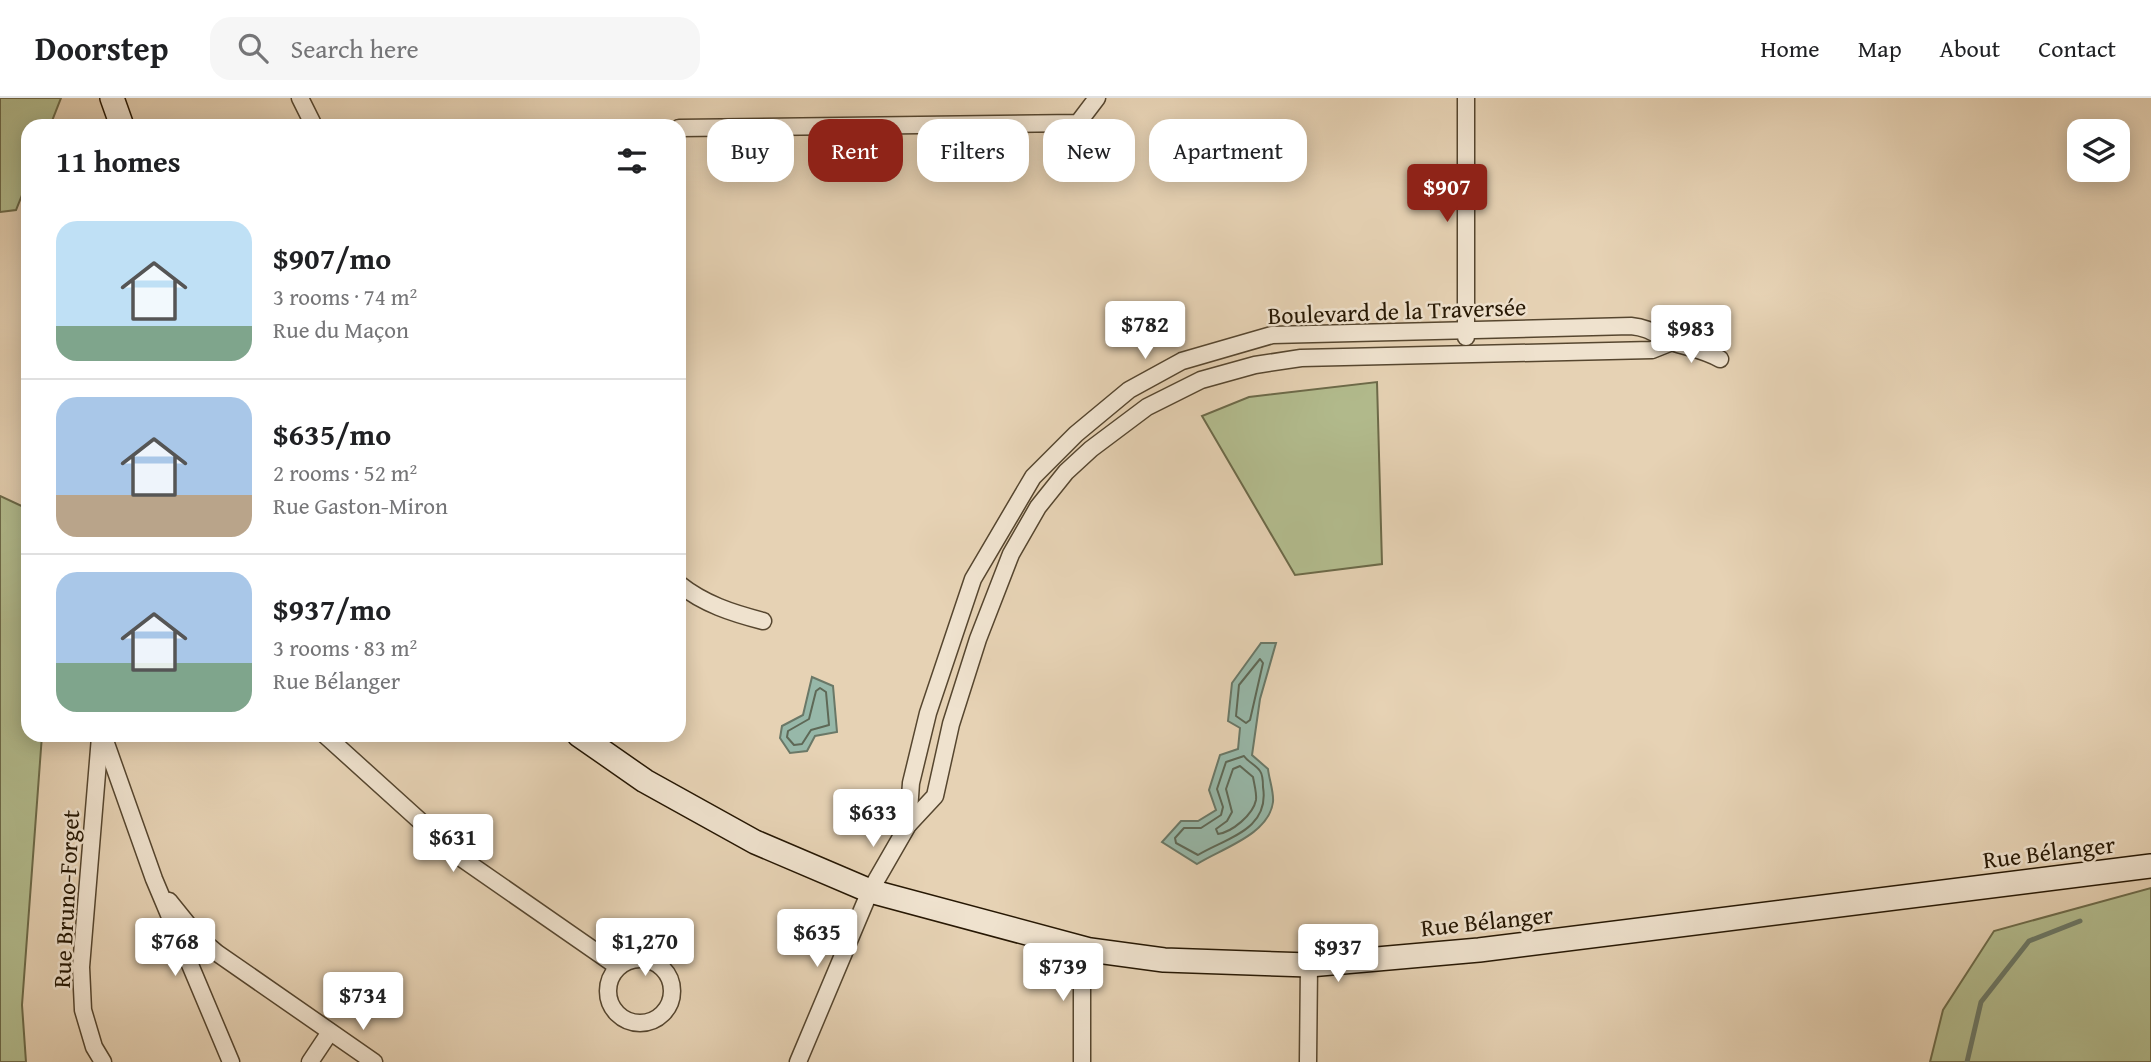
<!DOCTYPE html>
<html lang="en">
<head>
<meta charset="utf-8">
<style>
	:root { --surface:#fff; --page:#f6f6f6; --text:#202124; --muted:#757577; --line:#e0e0e0; --accent:#8f2418 }
	body { margin:0; font-family:"Gentium Book Plus",serif; background:var(--page); color:var(--text); height:100vh; display:flex; flex-direction:column; font-size:26px; white-space:nowrap }
	* { box-sizing:border-box; margin:0 }
	p { font-size:23px; color:var(--muted) }
	.icon { flex:none; width:38px; height:38px; fill:none; stroke:currentColor; stroke-width:2; stroke-linecap:round; stroke-linejoin:round }
	.map { position:relative; flex:1; overflow:hidden }
	.side { position:absolute; left:21px; top:21px; width:665px; height:623px; display:flex; flex-direction:column; background:var(--surface); border-radius:21px; box-shadow:0 4px 18px #0003 }
	.side>* { flex:none }
	.banner { position:absolute; left:707px; top:21px; width:665px; height:63px; display:flex; gap:14px }
	.tools { position:absolute; left:2067px; top:21px; display:grid; gap:14px }
	.tools a { display:grid; place-items:center; width:63px; height:63px; border-radius:14px; background:var(--surface); box-shadow:0 4px 18px #0003; font-size:35px }
	.price { position:absolute; translate:-50% -60px; padding:0 16px; border-radius:7px; background:#fff; color:#222; font-size:23px; line-height:46px; filter:drop-shadow(0 2px 4px #0008) }
	.price::after { content:''; position:absolute; left:50%; top:42px; width:21px; height:16px; margin-left:-10px; background:inherit; clip-path:polygon(0 0,100% 0,50% 100%) }
	.price.on { background:var(--accent); color:#fff }
	ul { padding:0; list-style:none }
	li { display:flex; align-items:center; gap:21px; height:175px; padding:0 35px }
	li+li { border-top:2px solid var(--line) }
	li span { display:grid; place-items:center; flex:none; width:196px; height:140px; border-radius:21px; color:#555 }
	li>.icon { margin-inline-start:auto }
	span .icon { width:84px; height:84px; fill:#fffc; stroke-width:1 }
	li b { font-size:30px }
	h2 { display:flex; justify-content:space-between; align-items:center; height:84px; padding:0 35px; font-size:30px }
	.chip { padding:0 24px; border-radius:21px; background:var(--surface); box-shadow:0 4px 18px #0003; font-size:24px; line-height:63px }
	.chip.on { background:var(--accent); color:#fff }
	header { display:flex; align-items:center; gap:42px; box-sizing:border-box; height:98px; padding:0 35px; background:var(--surface); border-bottom:2px solid var(--line) }
	header strong { font-size:33px }
	nav { display:flex; gap:38px; margin-inline-start:auto; font-size:24px }
	.search { width:490px; height:63px; background:var(--page); display:flex; align-items:center; gap:18px; box-sizing:border-box; padding:0 24px; border-radius:21px; color:var(--muted); font-size:26px }
	.map>svg:first-child { display:block }
	.green { fill:#b3bd8f; stroke:#6c6a49; stroke-width:2 }
	.water { fill:#97b8a9; stroke:#6a7867; stroke-width:2 }
	.lines { fill:none; stroke-linecap:round; stroke-linejoin:round }
	.shore { stroke:#5e6856; stroke-width:2 }
	.stream { stroke:#6a7867; stroke-width:5 }
	.street-casing { stroke:#56462f; stroke-width:19 }
	.secondary-casing { stroke:#261703; stroke-width:26 }
	.street { stroke:#efe2ce; stroke-width:16 }
	.secondary { stroke:#efe2ce; stroke-width:23 }
	.labels { text-anchor:middle; dominant-baseline:central; stroke-width:5; stroke-linejoin:round; paint-order:stroke }
	.street-label { font-size:24px; fill:#261703; stroke:#efe2ce }
</style>
</head>
<body>
<header>
<strong>Doorstep</strong>
<div class="search"><svg class="icon" aria-label="search" viewBox="0 0 24 24"><circle cx="10" cy="10" r="6"/><path d="M15 15l6 6"/></svg>Search here</div>
<nav><a>Home</a><a>Map</a><a>About</a><a>Contact</a></nav>
</header>
<div class="map">
<svg width="2151" height="964" viewBox="0 0 2151 964">
	<rect width="100%" height="100%" fill="#e6d2b4"/>
	<filter id="stains"><feTurbulence type="fractalNoise" baseFrequency=".00286" numOctaves="4"/><feColorMatrix values="0 0 0 0 .2 0 0 0 0 .09 0 0 0 0 .02 0 0 0 .5 -.17"/></filter>
	<radialGradient id="worn" r=".72"><stop offset=".6" stop-color="#630" stop-opacity="0"/><stop offset="1" stop-color="#630" stop-opacity=".3"/></radialGradient>
	<!-- green -->
	<g class="green">
		<polygon points="0,0 61,0 50,28 28,28 28,82 16,112 0,114"/>
		<polygon points="1377,284 1382,466 1295,477 1202,318 1249,299"/>
		<polygon points="0,398 28,411 28,637 42,637 22,907 26,964 0,964"/>
		<polygon points="2151,790 2151,964 1930,964 1943,912 1994,833"/>
	</g>
	<!-- water -->
	<g class="water">
		<path d="M1261 545H1276L1260 601 1252 657 1268 671C1269 681 1274 694 1273 704 1269 737 1220 751 1197 766L1162 744 1181 723H1198L1216 712 1209 692 1220 657 1238 651 1240 630 1228 623 1232 585Z"/>
		<polygon points="812,579 833,588 837,634 815,638 807,653 790,655 780,640 782,628 803,617"/>
	</g>
	<g class="lines">
		<!-- shore -->
		<g class="shore">
			<polygon points="1260,561 1263,565 1250,622 1246,625 1236,618 1239,587"/>
			<polygon points="820,590 826,594 829,627 811,632 802,646 794,647 787,639 788,633 809,621 816,593"/>
			<path d="M1244 658C1248 664 1256 667 1260 673 1263 677 1263 684 1263 689 1270 732 1226 740 1198 757L1176 745 1175 740 1184 730H1201L1221 717 1223 709 1217 691 1226 664Z"/>
			<path d="M1240 668 1253 679C1254 685 1257 696 1256 702 1253 717 1232 734 1218 736L1216 731 1227 723 1232 714 1226 691 1233 671Z"/>
		</g>
		<!-- stream -->
		<polyline class="stream" points="1967,964 1981,904 2029,843 2080,823"/>
		<defs>
			<g id="street">
				<polyline points="300,0 314,28"/>
				<polyline points="679,30 1078,25 1097,0"/>
				<polyline points="1466,239 1466,0"/>
				<path d="M679 486C704 506 732 515 763 523"/>
				<polyline points="103,637 154,781 231,964"/>
				<polyline points="325,637 461,760 618,869"/>
				<polyline points="100,639 81,869 83,912 94,949 103,964"/>
				<path d="M908 727 911 685 928 615 973 481 1033 379 1076 336 1129 292 1182 263 1272 237 1631 228C1651 230 1655 237 1672 244 1689 250 1704 252 1720 261"/>
				<polyline points="169,803 198,839 217,855 374,964"/>
				<circle cx="640" cy="893" r="32"/>
				<polyline points="310,964 330,934"/>
				<polyline points="798,964 870,793 908,727 935,698 951,626 978,541 1011,456 1038,409 1066,374 1091,351 1147,309 1201,282 1255,267 1301,260 1652,252 1672,244"/>
				<polyline points="1082,964 1082,884 1090,852"/>
				<polyline points="1308,964 1309,867"/>
			</g>
			<g id="secondary">
				<polyline points="112,0 122,28"/>
				<polyline points="579,637 645,683 755,744 870,793 1090,852 1164,862 1309,867 1479,852 2151,768"/>
			</g>
		</defs>
		<!-- street casing -->
		<use href="#street" class="street-casing"/>
		<!-- secondary casing -->
		<use href="#secondary" class="secondary-casing"/>
		<!-- street -->
		<use href="#street" class="street"/>
		<!-- secondary -->
		<use href="#secondary" class="secondary"/>
	</g>
	<g class="labels">
		<!-- street labels -->
		<g class="street-label">
			<text transform="translate(1397 213) rotate(-2)">Boulevard de la Traversée</text>
			<text transform="translate(2049 754) rotate(-7)">Rue Bélanger</text>
			<text transform="translate(66 801) rotate(-87)">Rue Bruno-Forget</text>
			<text transform="translate(1487 823) rotate(-6)">Rue Bélanger</text>
		</g>
	</g>
	<rect width="100%" height="100%" filter="url(#stains)"/>
	<rect width="100%" height="100%" fill="url(#worn)"/>
</svg>
<div class="tools">
<a><svg class="icon" aria-label="layers" viewBox="0 0 24 24"><path d="M12 4l9 5-9 5-9-5zM3 14l9 5 9-5"/></svg></a>
</div>
<b class="price on" style="left:1447px;top:126px">$907</b>
<b class="price" style="left:1145px;top:263px">$782</b>
<b class="price" style="left:1691px;top:267px">$983</b>
<b class="price" style="left:873px;top:751px">$633</b>
<b class="price" style="left:453px;top:776px">$631</b>
<b class="price" style="left:817px;top:871px">$635</b>
<b class="price" style="left:175px;top:880px">$768</b>
<b class="price" style="left:645px;top:880px">$1,270</b>
<b class="price" style="left:1338px;top:886px">$937</b>
<b class="price" style="left:1063px;top:905px">$739</b>
<b class="price" style="left:363px;top:934px">$734</b>
<div class="banner">
<a class="chip">Buy</a>
<a class="chip on">Rent</a>
<a class="chip">Filters</a>
<a class="chip">New</a>
<a class="chip">Apartment</a>
</div>
<section class="side">
<h2>11 homes<svg class="icon" aria-label="filters" viewBox="0 0 24 24"><path d="M4 7h16M4 17h16"/><circle cx="9" cy="7" r="2"/><circle cx="15" cy="17" r="2"/></svg></h2>
<ul>
<li><span style="background:linear-gradient(#bfe0f5 75%,#7fa58c 0)"><svg class="icon" aria-label="home" viewBox="0 0 24 24"><path d="M3 11l9-7 9 7M6 9v11h12V9"/></svg></span><div><b>$907/mo</b><p>3 rooms · 74 m²</p><p>Rue du Maçon</p></div></li>
<li><span style="background:linear-gradient(#a9c7e8 70%,#b9a48a 0)"><svg class="icon" aria-label="home" viewBox="0 0 24 24"><path d="M3 11l9-7 9 7M6 9v11h12V9"/></svg></span><div><b>$635/mo</b><p>2 rooms · 52 m²</p><p>Rue Gaston-Miron</p></div></li>
<li><span style="background:linear-gradient(#a9c7e8 65%,#7fa58c 0)"><svg class="icon" aria-label="home" viewBox="0 0 24 24"><path d="M3 11l9-7 9 7M6 9v11h12V9"/></svg></span><div><b>$937/mo</b><p>3 rooms · 83 m²</p><p>Rue Bélanger</p></div></li>
</ul>
</section>
</div>
</body>
</html>
